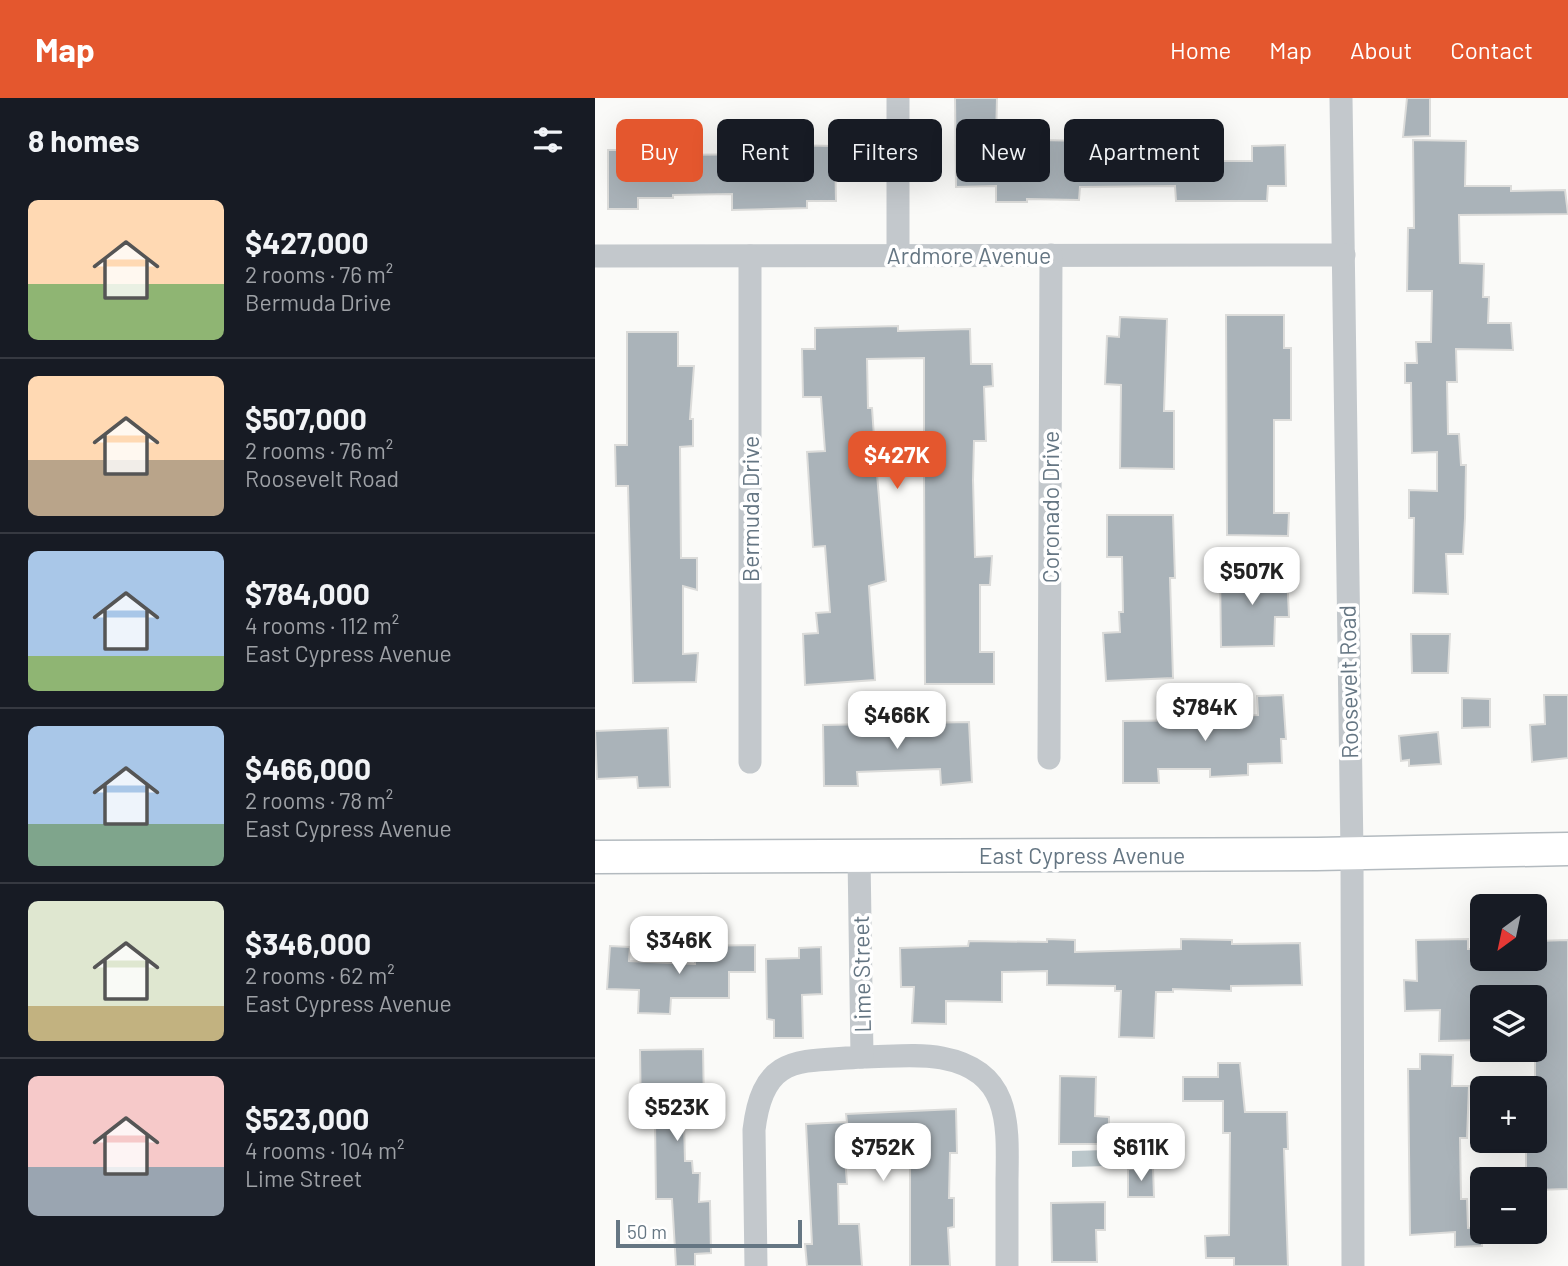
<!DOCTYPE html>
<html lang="en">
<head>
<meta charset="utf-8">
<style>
	:root { --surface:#171b24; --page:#20242c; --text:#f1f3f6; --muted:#9ea1a6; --line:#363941; --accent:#e4572e }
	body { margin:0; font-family:Barlow,sans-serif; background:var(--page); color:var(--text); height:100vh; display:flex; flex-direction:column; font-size:26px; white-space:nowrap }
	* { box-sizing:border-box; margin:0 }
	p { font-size:23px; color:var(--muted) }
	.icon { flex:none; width:38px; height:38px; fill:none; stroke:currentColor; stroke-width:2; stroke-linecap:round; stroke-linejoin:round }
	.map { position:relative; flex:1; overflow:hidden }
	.side { display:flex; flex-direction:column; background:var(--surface); width:595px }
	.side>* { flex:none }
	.top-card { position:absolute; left:21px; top:21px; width:665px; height:63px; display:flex; gap:14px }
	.needle { width:46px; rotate:213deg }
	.fabs { position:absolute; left:875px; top:796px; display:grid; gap:14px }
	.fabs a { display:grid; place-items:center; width:77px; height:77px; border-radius:10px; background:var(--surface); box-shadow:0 7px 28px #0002; font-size:35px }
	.scale { position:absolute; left:21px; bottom:18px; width:186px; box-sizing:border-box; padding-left:7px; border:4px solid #657683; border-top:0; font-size:19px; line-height:24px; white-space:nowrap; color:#657683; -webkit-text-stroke:5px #fff; paint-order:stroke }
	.price { position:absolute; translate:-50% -60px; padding:0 16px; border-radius:14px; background:#fff; color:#222; font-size:23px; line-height:46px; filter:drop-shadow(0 2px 4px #0008) }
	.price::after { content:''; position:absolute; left:50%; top:42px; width:21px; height:16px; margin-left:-10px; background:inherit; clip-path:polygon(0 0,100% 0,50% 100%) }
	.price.current { background:var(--accent); color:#fff }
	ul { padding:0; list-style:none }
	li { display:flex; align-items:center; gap:21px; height:175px; padding:0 28px }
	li+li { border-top:2px solid var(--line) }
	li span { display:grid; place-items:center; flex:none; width:196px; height:140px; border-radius:10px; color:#555 }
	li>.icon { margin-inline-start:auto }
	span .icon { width:84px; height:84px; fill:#fffc; stroke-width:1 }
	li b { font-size:30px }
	h2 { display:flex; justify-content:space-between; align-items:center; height:84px; padding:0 28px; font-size:30px }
	.chip { padding:0 24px; border-radius:10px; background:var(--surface); box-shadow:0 7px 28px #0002; font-size:24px; line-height:63px }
	.chip.current { background:var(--accent); color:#fff }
	header { display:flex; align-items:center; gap:42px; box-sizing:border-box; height:98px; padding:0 35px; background:var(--accent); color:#fff }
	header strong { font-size:33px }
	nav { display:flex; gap:38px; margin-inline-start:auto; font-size:24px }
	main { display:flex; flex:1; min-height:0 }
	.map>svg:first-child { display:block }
	.water { fill:#bbc7cb }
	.building { fill:#aab3b9; stroke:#dcdcda; stroke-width:2; fill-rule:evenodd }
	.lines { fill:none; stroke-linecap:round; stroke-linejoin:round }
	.secondary-casing { stroke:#b3babf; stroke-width:35 }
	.street { stroke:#c3c8cc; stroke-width:23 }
	.secondary { stroke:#fff; stroke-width:32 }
	.labels { text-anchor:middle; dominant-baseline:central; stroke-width:7; stroke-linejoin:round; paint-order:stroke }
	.street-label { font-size:23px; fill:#657683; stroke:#fff }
</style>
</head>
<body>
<header>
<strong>Map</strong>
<nav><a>Home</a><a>Map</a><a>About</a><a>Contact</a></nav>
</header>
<main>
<section class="side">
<h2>8 homes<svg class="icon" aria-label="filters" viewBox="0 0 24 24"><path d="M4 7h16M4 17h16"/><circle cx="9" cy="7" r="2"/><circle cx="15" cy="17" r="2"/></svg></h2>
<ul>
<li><span style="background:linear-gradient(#ffd9b3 60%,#8fb573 0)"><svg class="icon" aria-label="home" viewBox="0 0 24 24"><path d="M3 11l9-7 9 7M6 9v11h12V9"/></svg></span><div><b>$427,000</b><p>2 rooms · 76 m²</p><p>Bermuda Drive</p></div></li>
<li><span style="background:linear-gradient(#ffd9b3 60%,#b9a48a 0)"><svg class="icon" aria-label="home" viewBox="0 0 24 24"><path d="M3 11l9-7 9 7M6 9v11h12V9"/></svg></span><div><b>$507,000</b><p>2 rooms · 76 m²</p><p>Roosevelt Road</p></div></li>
<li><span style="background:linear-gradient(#a9c7e8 75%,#8fb573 0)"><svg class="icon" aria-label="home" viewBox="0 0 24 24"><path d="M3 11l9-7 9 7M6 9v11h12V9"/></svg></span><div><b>$784,000</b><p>4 rooms · 112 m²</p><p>East Cypress Avenue</p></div></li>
<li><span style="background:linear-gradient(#a9c7e8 70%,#7fa58c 0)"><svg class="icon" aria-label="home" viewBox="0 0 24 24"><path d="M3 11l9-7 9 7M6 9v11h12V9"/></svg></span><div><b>$466,000</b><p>2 rooms · 78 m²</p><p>East Cypress Avenue</p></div></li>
<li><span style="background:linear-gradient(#dfe7d0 75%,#c2b280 0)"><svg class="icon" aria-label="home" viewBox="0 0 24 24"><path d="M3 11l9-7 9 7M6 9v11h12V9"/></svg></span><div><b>$346,000</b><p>2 rooms · 62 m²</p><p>East Cypress Avenue</p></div></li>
<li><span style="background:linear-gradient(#f6c9c9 65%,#9aa5b1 0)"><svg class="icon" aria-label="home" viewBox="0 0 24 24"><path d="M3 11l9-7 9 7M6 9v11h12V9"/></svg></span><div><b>$523,000</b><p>4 rooms · 104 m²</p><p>Lime Street</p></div></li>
</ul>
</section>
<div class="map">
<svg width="973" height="1168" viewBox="0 0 973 1168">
	<rect width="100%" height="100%" fill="#fafaf8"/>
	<!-- water -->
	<polygon class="water" points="512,1052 512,1068 477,1069 477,1053"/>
	<!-- building -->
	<g class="building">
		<polygon points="360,0 402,0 401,41 537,44 537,27 571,26 571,39 609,39 610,63 657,63 657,48 690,47 691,88 673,88 672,103 581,103 580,88 485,89 484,102 432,101 432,104 401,104 401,88 361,89"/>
		<polygon points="812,0 835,0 835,38 808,39"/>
		<polygon points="818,42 871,43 870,88 916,88 916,93 970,92 973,116 864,117 865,165 889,166 888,199 894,199 893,225 916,225 918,252 861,251 862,284 852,284 853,336 864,336 866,367 871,367 870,420 868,456 851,456 853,496 818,495 819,420 814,420 814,392 842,393 842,354 817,355 816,285 810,285 810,265 822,265 821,244 836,244 837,193 812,193 813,130 819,130"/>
		<polygon points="181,47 240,48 241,103 212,103 212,110 137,112 137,96 78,97 78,100 43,100 43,111 13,111 13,52 78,52 78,57 181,56"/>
		<polygon points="631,217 689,217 689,250 696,250 696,322 679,322 679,415 694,415 693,438 632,437"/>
		<polygon points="525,219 572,221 569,313 579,313 579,371 525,370 526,287 510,286 512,238 524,239"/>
		<path d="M303 228V233L375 231 376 266H397L398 288 389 289 391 343H379L378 382 380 459 397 458 395 487H385V554H399V586H330L329 375 282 376 291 483 274 488 280 582 210 587 208 536 223 535 221 515 235 514 230 448 218 449 212 354 230 353 226 299H208L207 251H220V230ZM329 260V352L280 353 277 310H273L272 261Z"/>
		<polygon points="32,234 83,234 83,268 99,268 95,321 98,321 98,348 85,349 86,460 102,460 102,492 88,488 88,556 103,555 101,584 38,585 33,388 21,388 20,347 32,347"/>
		<polygon points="512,417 578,417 580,480 575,480 578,580 511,583 508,535 525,534 524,514 528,514 527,459 512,459"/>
		<polygon points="692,473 694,519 680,519 679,548 626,549 625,474"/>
		<polygon points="816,536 855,536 853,575 817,575"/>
		<polygon points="688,597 691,641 686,641 687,665 653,666 653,677 615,679 615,671 563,671 564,685 528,685 528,623 612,622 612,619 663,617 662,598"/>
		<polygon points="949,597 973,597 973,660 937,664 935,627 950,626"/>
		<polygon points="867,600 895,601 895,629 867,630"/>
		<polygon points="374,624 377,684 346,687 345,671 262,674 263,688 229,688 228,627"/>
		<polygon points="73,630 75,689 43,690 42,679 2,681 0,633"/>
		<polygon points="843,634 846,666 814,668 814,662 806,663 804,638"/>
		<polygon points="452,841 480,842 480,854 586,851 586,841 637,842 637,846 705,845 707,887 636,888 636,893 578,891 578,894 561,894 559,940 524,939 526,893 520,893 520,888 452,887 452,873 407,874 407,904 351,903 351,926 317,925 319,889 306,889 305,850 373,848 374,843 452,844"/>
		<polygon points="873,841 873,851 887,851 887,861 940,861 940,843 973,842 973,1091 940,1092 940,1082 931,1082 931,1043 940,1043 940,900 887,900 887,942 844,943 845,912 810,913 809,882 822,883 821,842"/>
		<polygon points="160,847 160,874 134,874 134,900 76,900 75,916 43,915 44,892 12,891 15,848 35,849 34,863 100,866 100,848"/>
		<polygon points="226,849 227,896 207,897 208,940 179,940 179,922 172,921 171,861 204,860 204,850"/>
		<polygon points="108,951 109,1007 93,1007 93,1023 89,1023 90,1063 97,1063 98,1075 105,1075 104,1104 115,1103 116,1155 100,1156 100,1168 81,1168 77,1101 61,1101 60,1023 46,1023 45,952"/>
		<polygon points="825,956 858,957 857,988 874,988 872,1040 865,1040 866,1101 872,1101 873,1130 887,1129 887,1148 860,1149 860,1134 815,1137 813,971 825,971"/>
		<polygon points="623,965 645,965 650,1014 692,1014 693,1051 689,1051 693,1168 639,1168 639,1160 611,1160 610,1138 634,1137 635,1035 628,1035 628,1003 588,1003 588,979 623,979"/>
		<polygon points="465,978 501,979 500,1018 514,1019 514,1046 464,1046"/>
		<polygon points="361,1011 362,1055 355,1055 354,1100 359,1100 359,1129 353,1130 355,1168 315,1168 315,1045 263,1046 264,1057 250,1058 252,1086 243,1086 244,1126 264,1126 267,1168 212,1168 210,1146 217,1146 211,1026 252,1024 251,1016"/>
		<polygon points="558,1070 559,1099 533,1099 533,1071"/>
		<polygon points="510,1104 510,1132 501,1132 502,1164 457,1164 456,1105"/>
	</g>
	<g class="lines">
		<defs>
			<polyline id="secondary" points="0,759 722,756 973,751"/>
		</defs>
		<!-- secondary casing -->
		<use href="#secondary" class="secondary-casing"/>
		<!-- street -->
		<g class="street">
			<polyline points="303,0 303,156"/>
			<polyline points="746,0 757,755 758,1168"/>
			<polyline points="0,158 749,157"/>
			<polyline points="155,158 155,664"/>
			<polyline points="454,660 456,157"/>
			<path d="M267 959C292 959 322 955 347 960 416 973 413 1025 412 1082 412 1111 412 1139 412 1168"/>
			<path d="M161 1168 159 1032C168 955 204 964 267 959L264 758"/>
		</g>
		<!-- secondary -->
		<use href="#secondary" class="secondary"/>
	</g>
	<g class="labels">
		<!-- street labels -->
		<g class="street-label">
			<text x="374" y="157">Ardmore Avenue</text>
			<text transform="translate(455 409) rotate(-90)">Coronado Drive</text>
			<text transform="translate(155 411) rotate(-90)">Bermuda Drive</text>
			<text transform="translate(753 584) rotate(-91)">Roosevelt Road</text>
			<text x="487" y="757">East Cypress Avenue</text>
			<text transform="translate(266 876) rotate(-91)">Lime Street</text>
		</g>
	</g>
</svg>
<div class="fabs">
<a><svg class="needle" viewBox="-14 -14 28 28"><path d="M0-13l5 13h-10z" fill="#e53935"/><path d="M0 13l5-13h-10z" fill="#9ea1a6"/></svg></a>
<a><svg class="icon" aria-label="layers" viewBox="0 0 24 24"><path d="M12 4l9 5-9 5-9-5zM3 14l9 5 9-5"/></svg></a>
<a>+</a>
<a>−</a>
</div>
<div class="scale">50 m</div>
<b class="price current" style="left:302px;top:393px">$427K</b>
<b class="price" style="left:657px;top:509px">$507K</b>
<b class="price" style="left:610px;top:645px">$784K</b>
<b class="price" style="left:302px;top:653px">$466K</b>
<b class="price" style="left:84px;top:878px">$346K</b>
<b class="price" style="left:82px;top:1045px">$523K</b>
<b class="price" style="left:288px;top:1085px">$752K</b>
<b class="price" style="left:546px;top:1085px">$611K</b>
<div class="top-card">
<a class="chip current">Buy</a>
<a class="chip">Rent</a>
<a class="chip">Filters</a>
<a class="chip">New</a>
<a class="chip">Apartment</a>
</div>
</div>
</main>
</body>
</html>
